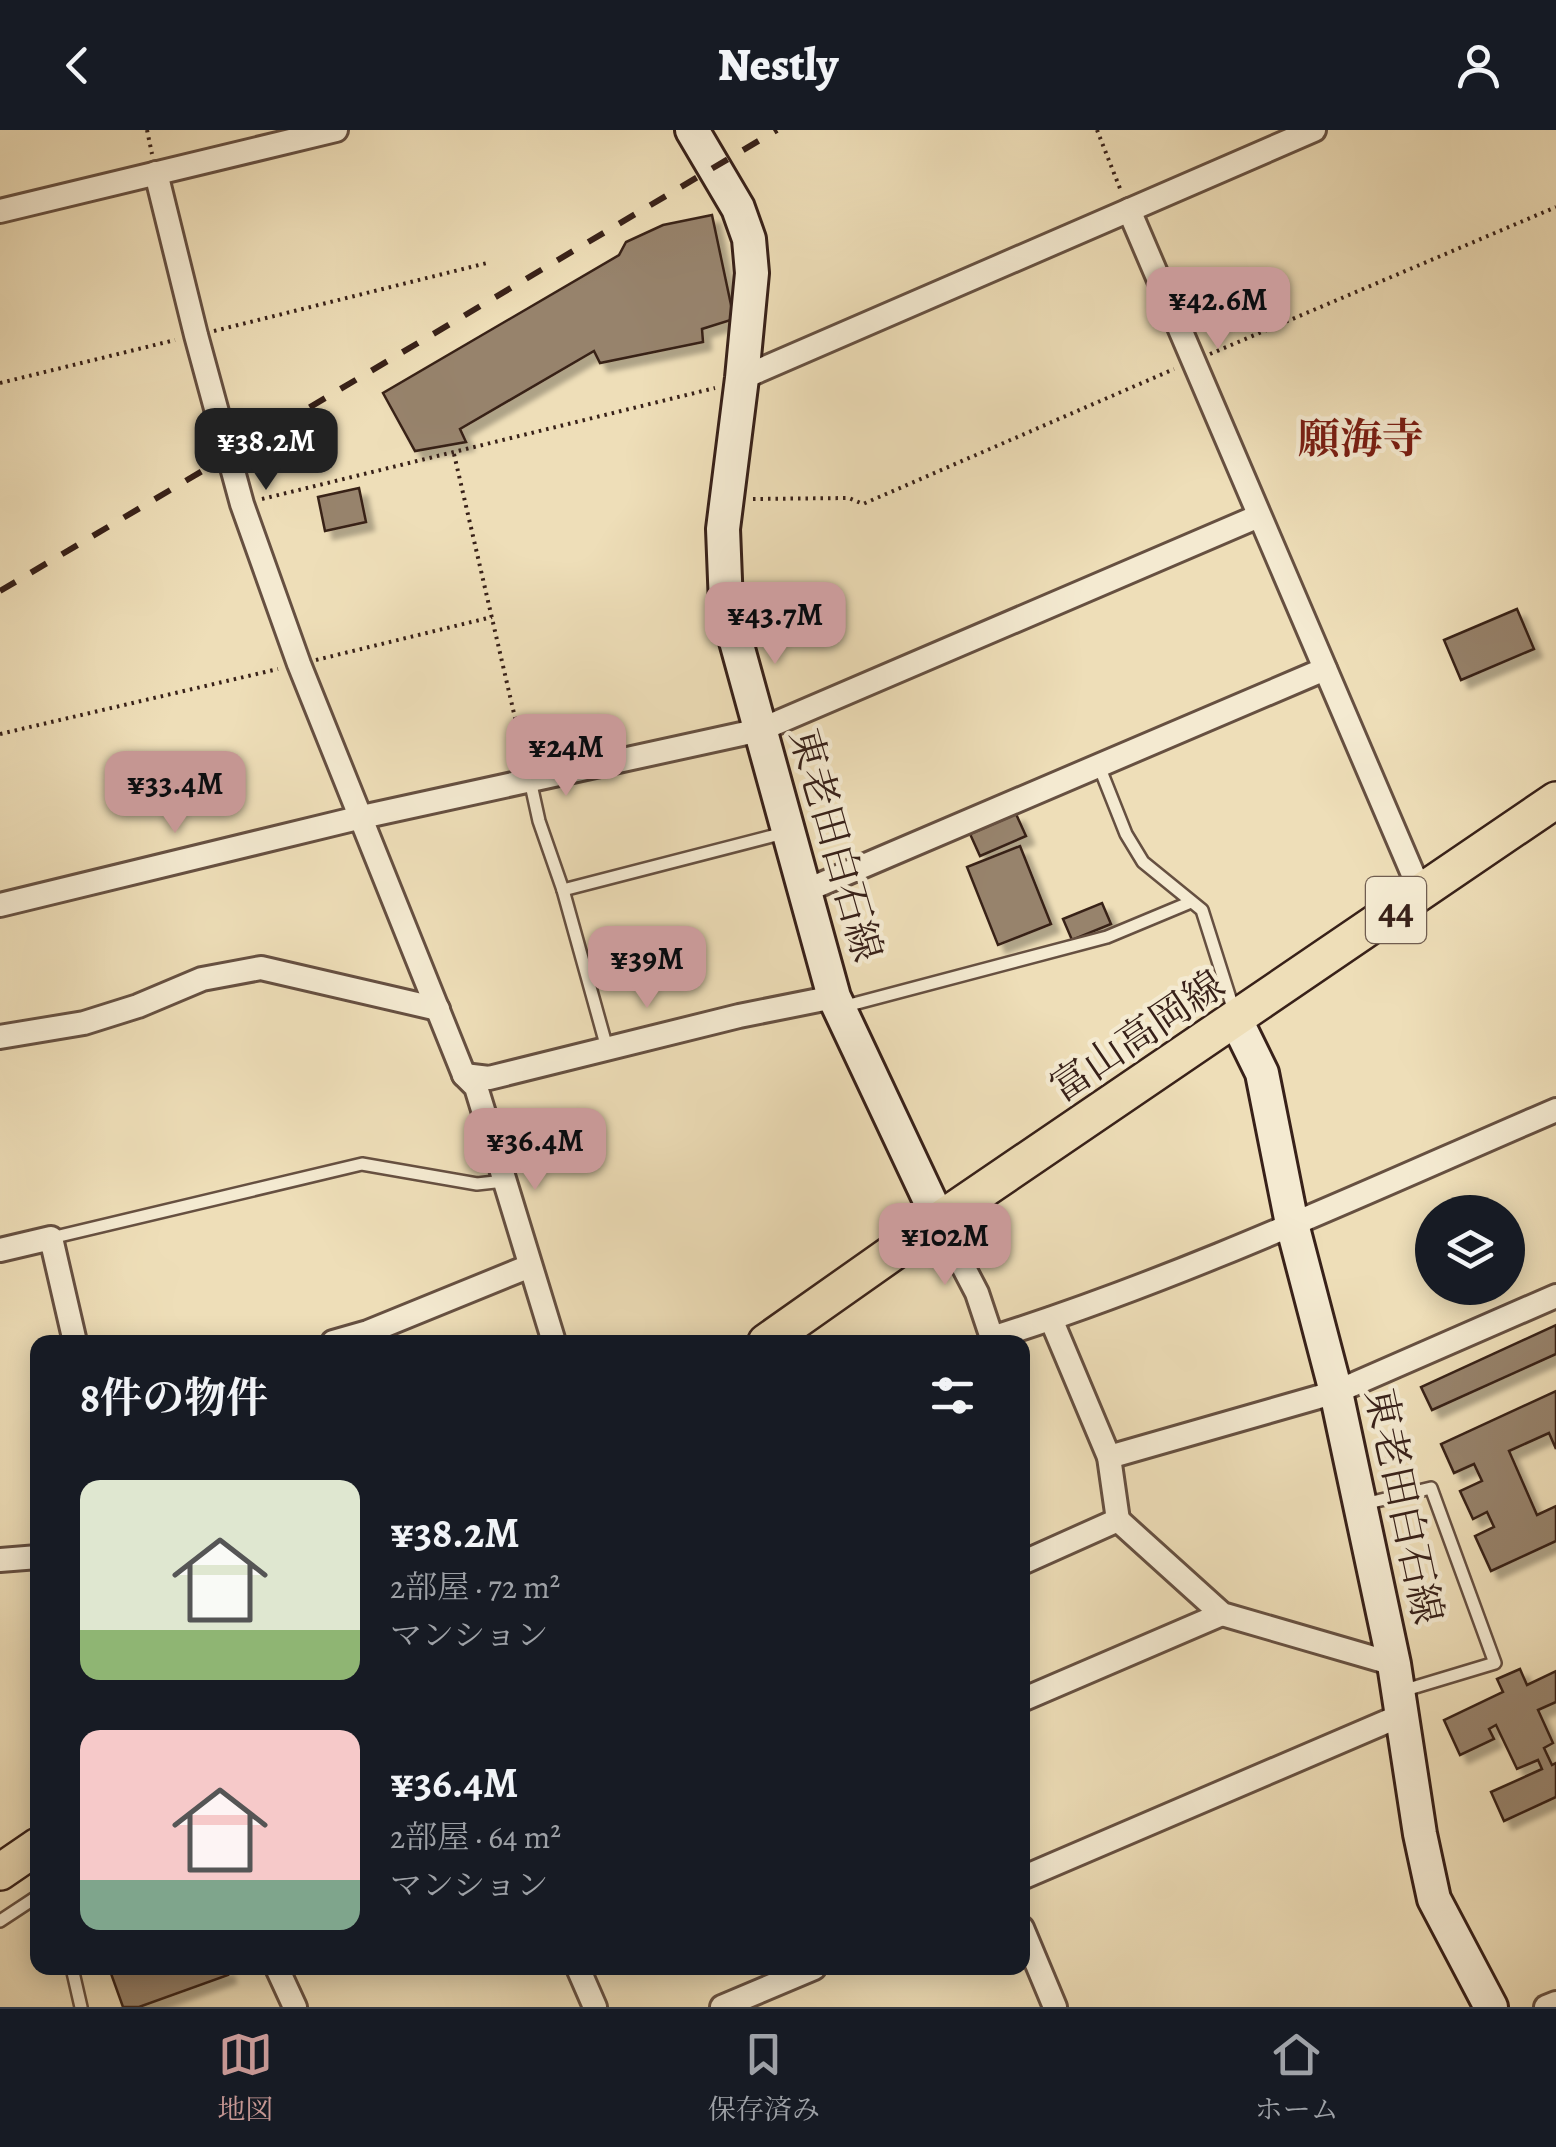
<!DOCTYPE html>
<html lang="ja">
<head>
<meta charset="utf-8">
<style>
	:root { --surface:#171b24; --page:#20242c; --text:#f1f3f6; --muted:#9ea1a6; --line:#363941; --accent:#c59692 }
	body { margin:0; font-family:Alegreya,"Noto Serif JP",serif; background:var(--page); color:var(--text); height:100vh; display:flex; flex-direction:column; font-size:38px; white-space:nowrap }
	* { box-sizing:border-box; margin:0 }
	p { font-size:32px; color:var(--muted) }
	.icon { flex:none; width:55px; height:55px; fill:none; stroke:currentColor; stroke-width:2; stroke-linecap:round; stroke-linejoin:round }
	.map { position:relative; flex:1; overflow:hidden }
	.sheet { position:absolute; left:30px; top:1205px; width:1000px; height:640px; display:flex; flex-direction:column; background:var(--surface); border-radius:20px; box-shadow:0 5px 25px #0003 }
	.sheet>* { flex:none }
	.controls { position:absolute; left:1415px; top:1065px; display:grid; gap:20px }
	.controls a { display:grid; place-items:center; width:110px; height:110px; border-radius:50%; background:var(--surface); box-shadow:0 5px 25px #0003; font-size:50px }
	.price { position:absolute; translate:-50% -85px; padding:0 22px; border-radius:20px; background:var(--accent); color:#111; font-size:32px; line-height:65px; filter:drop-shadow(0 2px 5px #0008) }
	.price::after { content:''; position:absolute; left:50%; top:60px; width:30px; height:22px; margin-left:-15px; background:inherit; clip-path:polygon(0 0,100% 0,50% 100%) }
	.price.active { background:#222; color:#fff }
	ul { padding:0; list-style:none }
	li { display:flex; align-items:center; gap:30px; height:250px; padding:0 50px }
	li span { display:grid; place-items:center; flex:none; width:280px; height:200px; border-radius:20px; color:#555 }
	li>.icon { margin-inline-start:auto }
	span .icon { width:120px; height:120px; fill:#fffc; stroke-width:1 }
	li b { font-size:42px }
	h2 { display:flex; justify-content:space-between; align-items:center; height:120px; padding:0 50px; font-size:42px }
	header { display:flex; justify-content:space-between; align-items:center; height:130px; padding:0 50px; background:var(--surface); font-size:45px; font-weight:800 }
	.tab-bar { display:flex; justify-content:space-around; align-items:center; height:140px; border-top:2px solid var(--line); background:var(--surface); font-size:28px; color:var(--muted) }
	.tab-bar a { display:grid; justify-items:center; gap:5px }
	.tab-bar .active { color:var(--accent) }
	.map>svg:first-child { display:block }
	.building { fill:#97836c; stroke:#382119; stroke-width:2.5; filter:url(#shadow) }
	.lines { fill:none; stroke-linecap:round; stroke-linejoin:round }
	.service-casing { stroke:#665041; stroke-width:16 }
	.minor-casing { stroke:#665041; stroke-width:28 }
	.secondary-casing { stroke:#382119; stroke-width:38 }
	.primary-casing { stroke:#382119; stroke-width:40 }
	.path { stroke:#382119; stroke-width:4; stroke-dasharray:2.5 5; stroke-linecap:butt }
	.service { stroke:#f4ead1; stroke-width:11 }
	.minor { stroke:#f4ead1; stroke-width:22 }
	.secondary { stroke:#f4ead1; stroke-width:32 }
	.primary { stroke:#eedeb8; stroke-width:35 }
	.rail { stroke:#382119; stroke-width:6; stroke-dasharray:18 18; stroke-linecap:butt }
	.labels { text-anchor:middle; dominant-baseline:central; stroke-width:9; stroke-linejoin:round; paint-order:stroke }
	.shield { fill:#f4ead1; stroke:#705d50; stroke-width:2.5 }
	.shield-label { font-size:38px; font-weight:bold; fill:#382119 }
	.street-label { font-size:40px; fill:#382119; stroke:#f4ead1 }
	.neighbourhood-label { font-size:42px; font-weight:bold; fill:#7a1f14; stroke:#f4ead1 }
</style>
</head>
<body>
<header><svg class="icon" aria-label="back" viewBox="0 0 24 24"><path d="M15 5l-7 7 7 7"/></svg>Nestly<svg class="icon" aria-label="person" viewBox="0 0 24 24"><circle cx="12" cy="8" r="4"/><path d="M4 21q1-7 8-7t8 7"/></svg></header>
<div class="map">
<svg width="1556" height="1877" viewBox="0 0 1556 1877">
	<defs>
		<filter id="shadow"><feDropShadow dx="8" dy="8" stdDeviation="2.5" flood-color="#0004"/></filter>
	</defs>
	<rect width="100%" height="100%" fill="#eedeb8"/>
	<filter id="stains"><feTurbulence type="fractalNoise" baseFrequency=".002" numOctaves="4"/><feColorMatrix values="0 0 0 0 .2 0 0 0 0 .09 0 0 0 0 .02 0 0 0 .5 -.17"/></filter>
	<radialGradient id="worn" r=".72"><stop offset=".6" stop-color="#630" stop-opacity="0"/><stop offset="1" stop-color="#630" stop-opacity=".3"/></radialGradient>
	<!-- building -->
	<g class="building">
		<polygon points="712,85 734,189 702,199 703,212 600,233 594,221 460,299 466,312 415,321 383,263 619,125 626,112 663,95"/>
		<polygon points="359,358 366,392 325,401 318,367"/>
		<polygon points="1517,479 1534,519 1461,550 1444,510"/>
		<polygon points="1016,684 1026,706 980,726 970,704"/>
		<polygon points="1020,716 1051,794 998,815 967,737"/>
		<polygon points="1102,773 1111,794 1072,810 1063,789"/>
		<polygon points="1556,1195 1556,1224 1432,1280 1421,1257"/>
		<polygon points="1556,1261 1556,1319 1549,1303 1509,1321 1537,1385 1556,1376 1556,1411 1491,1441 1475,1406 1494,1397 1487,1382 1473,1389 1460,1361 1482,1351 1474,1334 1454,1343 1441,1314"/>
		<polygon points="1520,1539 1527,1555 1556,1541 1556,1572 1538,1580 1553,1613 1544,1618 1552,1635 1556,1633 1556,1667 1504,1691 1491,1662 1542,1639 1538,1630 1517,1639 1496,1595 1489,1599 1494,1609 1460,1625 1444,1590 1503,1562 1497,1549"/>
		<polygon points="109,1838 226,1838 228,1845 139,1877 123,1877"/>
	</g>
	<g class="lines">
		<defs>
			<g id="service">
				<polyline points="1099,636 1126,704 1143,732 1202,780 1234,881"/>
				<polyline points="530,650 539,691 563,760 784,703"/>
				<polyline points="563,760 607,918"/>
				<polyline points="842,877 1107,807 1191,772"/>
				<polyline points="51,1108 362,1034 477,1054 504,1051"/>
				<polyline points="1364,1374 1431,1358 1495,1533 1402,1561"/>
				<polyline points="0,1791 38,1766"/>
				<polyline points="72,1838 81,1877"/>
			</g>
			<g id="minor">
				<polyline points="156,43 196,205 242,374 299,534 464,945 476,957 554,1212"/>
				<polyline points="1129,80 1421,763"/>
				<polyline points="0,81 336,0"/>
				<polyline points="742,248 1314,0"/>
				<polyline points="805,761 1325,539"/>
				<polyline points="0,775 362,687 760,600 1259,386"/>
				<polyline points="0,907 84,893 138,876 202,849 261,838 438,879"/>
				<polyline points="464,945 489,948 739,886 834,867"/>
				<path d="M939 1090 977 1163 992 1208C1185 1147 1370 1060 1556 980"/>
				<polyline points="0,1120 51,1108 75,1212"/>
				<polyline points="1051,1189 1109,1327 1118,1390"/>
				<polyline points="333,1212 368,1202 530,1136"/>
				<polyline points="1109,1327 1336,1262 1556,1166"/>
				<polyline points="0,1430 38,1427"/>
				<polyline points="1022,1433 1118,1390 1222,1484 1394,1534"/>
				<polyline points="1022,1570 1222,1484"/>
				<polyline points="1022,1748 1402,1585"/>
				<polyline points="1022,1798 1055,1877"/>
				<polyline points="277,1838 295,1877"/>
				<polyline points="578,1838 595,1877"/>
				<polyline points="722,1877 814,1838"/>
				<polyline points="1546,1877 1556,1873"/>
			</g>
			<g id="secondary">
				<polyline points="692,0 738,78 749,109 752,143 742,248 723,399 726,475 834,867 939,1090"/>
				<polyline points="1236,890 1262,943 1292,1094 1336,1262 1394,1534 1420,1704 1434,1769 1491,1877"/>
			</g>
			<g id="primary">
				<polyline points="766,1212 939,1090 1556,670"/>
				<polyline points="0,1742 38,1716"/>
			</g>
		</defs>
		<!-- service casing -->
		<use href="#service" class="service-casing"/>
		<!-- minor casing -->
		<use href="#minor" class="minor-casing"/>
		<!-- secondary casing -->
		<use href="#secondary" class="secondary-casing"/>
		<!-- primary casing -->
		<use href="#primary" class="primary-casing"/>
		<!-- path -->
		<g class="path">
			<polyline points="147,0 152,24"/>
			<polyline points="1097,0 1121,61"/>
			<polyline points="214,201 487,133"/>
			<polyline points="1210,224 1556,77"/>
			<polyline points="0,253 175,210"/>
			<polyline points="454,324 525,631"/>
			<polyline points="262,369 715,258"/>
			<polyline points="753,369 849,368 863,374 1174,239"/>
			<polyline points="316,530 492,487"/>
			<polyline points="0,604 278,539"/>
		</g>
		<!-- service -->
		<use href="#service" class="service"/>
		<!-- minor -->
		<use href="#minor" class="minor"/>
		<!-- secondary -->
		<use href="#secondary" class="secondary"/>
		<!-- primary -->
		<use href="#primary" class="primary"/>
		<!-- rail -->
		<polyline class="rail" points="0,461 777,0"/>
	</g>
	<g class="labels">
		<!-- shield labels -->
		<rect class="shield" x="1366" y="747" width="60" height="66" rx="8"/>
		<g class="shield-label">
			<text x="1396" y="780">44</text>
		</g>
		<!-- street labels -->
		<g class="street-label">
			<text transform="translate(836 715) rotate(74)">東老田白石線</text>
			<text transform="translate(1137 906) rotate(-34)">富山高岡線</text>
			<text transform="translate(1404 1376) rotate(78)">東老田白石線</text>
		</g>
		<!-- neighbourhood labels -->
		<g class="neighbourhood-label">
			<text x="1361" y="308">願海寺</text>
		</g>
	</g>
	<rect width="100%" height="100%" filter="url(#stains)"/>
	<rect width="100%" height="100%" fill="url(#worn)"/>
</svg>
<div class="controls">
<a><svg class="icon" aria-label="layers" viewBox="0 0 24 24"><path d="M12 4l9 5-9 5-9-5zM3 14l9 5 9-5"/></svg></a>
</div>
<b class="price" style="left:1218px;top:222px">¥42.6M</b>
<b class="price active" style="left:266px;top:363px">¥38.2M</b>
<b class="price" style="left:775px;top:537px">¥43.7M</b>
<b class="price" style="left:566px;top:669px">¥24M</b>
<b class="price" style="left:175px;top:706px">¥33.4M</b>
<b class="price" style="left:647px;top:881px">¥39M</b>
<b class="price" style="left:535px;top:1063px">¥36.4M</b>
<b class="price" style="left:945px;top:1158px">¥102M</b>
<section class="sheet">
<h2>8件の物件<svg class="icon" aria-label="filters" viewBox="0 0 24 24"><path d="M4 7h16M4 17h16"/><circle cx="9" cy="7" r="2"/><circle cx="15" cy="17" r="2"/></svg></h2>
<ul>
<li><span style="background:linear-gradient(#dfe7d0 75%,#8fb573 0)"><svg class="icon" aria-label="home" viewBox="0 0 24 24"><path d="M3 11l9-7 9 7M6 9v11h12V9"/></svg></span><div><b>¥38.2M</b><p>2部屋 · 72 m²</p><p>マンション</p></div></li>
<li><span style="background:linear-gradient(#f6c9c9 75%,#7fa58c 0)"><svg class="icon" aria-label="home" viewBox="0 0 24 24"><path d="M3 11l9-7 9 7M6 9v11h12V9"/></svg></span><div><b>¥36.4M</b><p>2部屋 · 64 m²</p><p>マンション</p></div></li>
</ul>
</section>
</div>
<nav class="tab-bar">
<a class="active"><svg class="icon" aria-label="map" viewBox="0 0 24 24"><path d="M3 6l6-2 6 2 6-2v14l-6 2-6-2-6 2zM9 4v14M15 6v14"/></svg>地図</a>
<a><svg class="icon" aria-label="saved" viewBox="0 0 24 24"><path d="M7 4h10v16l-5-4-5 4z"/></svg>保存済み</a>
<a><svg class="icon" aria-label="home" viewBox="0 0 24 24"><path d="M3 11l9-7 9 7M6 9v11h12V9"/></svg>ホーム</a>
</nav>
</body>
</html>
